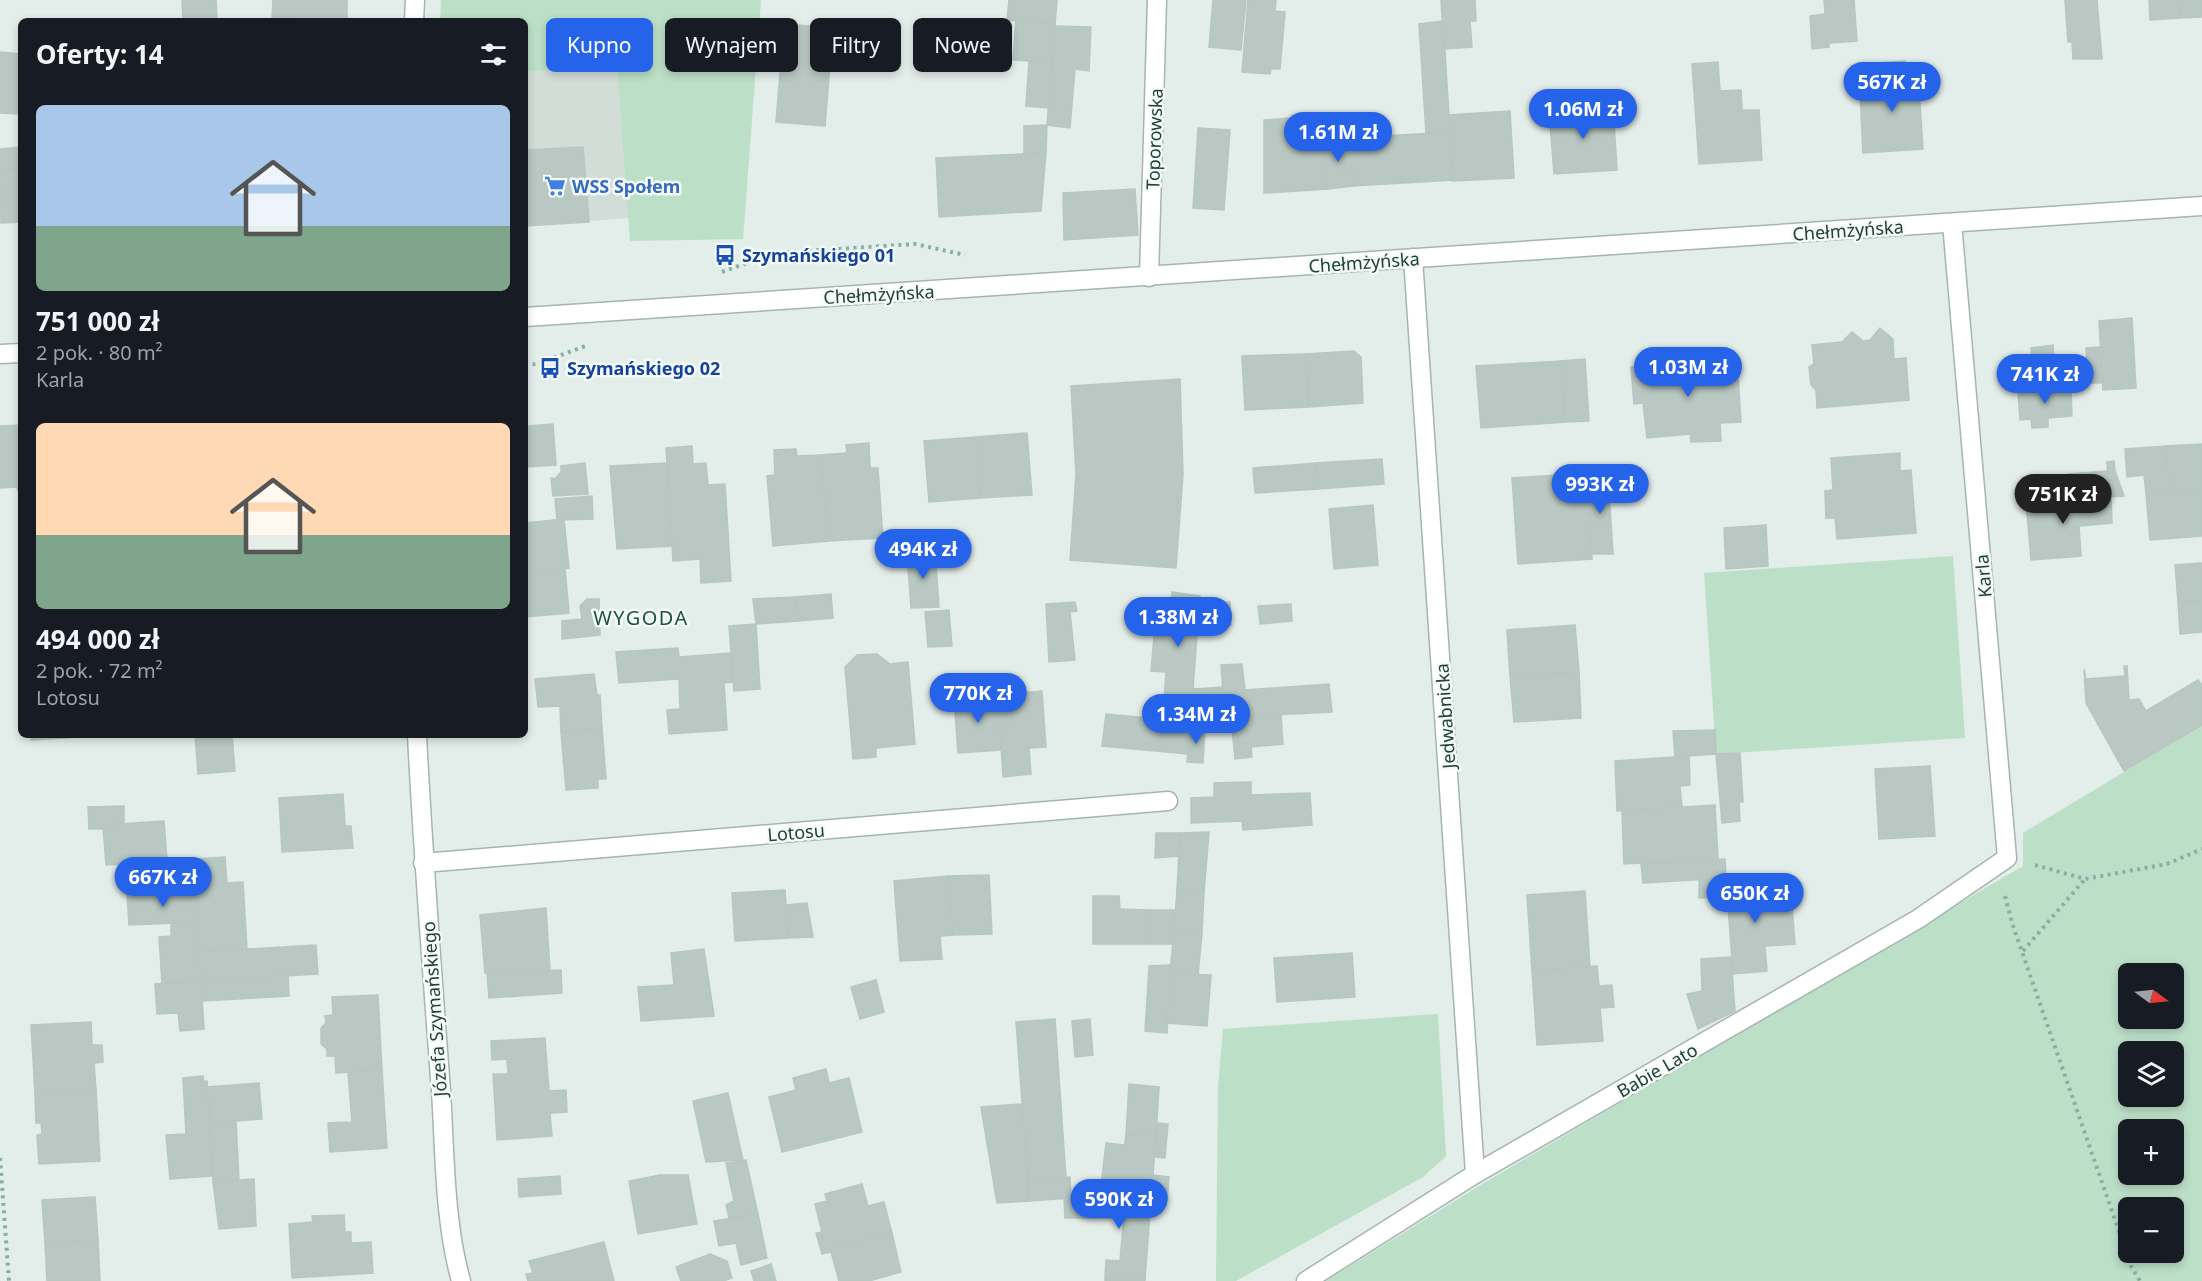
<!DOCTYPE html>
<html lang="pl">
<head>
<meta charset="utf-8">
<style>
	:root { --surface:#171b24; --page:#242831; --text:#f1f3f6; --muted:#9ea1a6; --accent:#2563eb }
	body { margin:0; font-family:"Noto Sans",sans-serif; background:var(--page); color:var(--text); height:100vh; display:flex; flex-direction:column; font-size:22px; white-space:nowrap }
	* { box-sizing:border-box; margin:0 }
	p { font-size:20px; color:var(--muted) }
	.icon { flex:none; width:33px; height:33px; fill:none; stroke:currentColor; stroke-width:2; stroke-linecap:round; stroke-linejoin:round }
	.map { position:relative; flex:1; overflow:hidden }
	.sheet { position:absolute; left:18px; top:18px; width:510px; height:720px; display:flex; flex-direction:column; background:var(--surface); border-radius:9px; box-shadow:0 3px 9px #0003 }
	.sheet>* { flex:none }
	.top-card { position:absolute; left:546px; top:18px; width:570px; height:54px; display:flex; gap:12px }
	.needle { width:39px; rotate:105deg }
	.controls { position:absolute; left:2118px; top:963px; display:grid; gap:12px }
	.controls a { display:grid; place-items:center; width:66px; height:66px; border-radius:9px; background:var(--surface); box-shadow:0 3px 9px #0003; font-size:30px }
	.price { position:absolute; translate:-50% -51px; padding:0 14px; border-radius:21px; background:var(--accent); color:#fff; font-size:20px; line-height:39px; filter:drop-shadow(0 2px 3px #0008) }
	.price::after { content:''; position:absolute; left:50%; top:36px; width:18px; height:14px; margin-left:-9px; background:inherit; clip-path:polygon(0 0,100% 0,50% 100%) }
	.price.selected { background:#222; color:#fff }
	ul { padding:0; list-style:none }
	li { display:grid; align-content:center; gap:12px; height:318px; padding:0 18px }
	li span { display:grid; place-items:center; height:186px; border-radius:9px; color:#555 }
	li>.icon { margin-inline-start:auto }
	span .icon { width:108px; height:108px; fill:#fffc; stroke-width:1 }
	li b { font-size:26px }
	h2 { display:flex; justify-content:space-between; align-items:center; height:72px; padding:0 18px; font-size:26px }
	.chip { padding:0 21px; border-radius:9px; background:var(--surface); box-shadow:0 3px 9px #0003; font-size:21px; line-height:54px }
	.chip.selected { background:var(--accent); color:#fff }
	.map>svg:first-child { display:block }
	.built { fill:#d2ddd8 }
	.green { fill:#bcdfc7; fill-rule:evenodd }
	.building { fill:#b9c8c2; stroke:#b6c7c1; stroke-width:1.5 }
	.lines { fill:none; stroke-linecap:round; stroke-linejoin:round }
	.minor-casing { stroke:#a5b5b1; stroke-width:21 }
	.path { stroke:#83b2a5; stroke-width:4; stroke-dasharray:3 4.5; stroke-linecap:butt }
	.minor { stroke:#fff; stroke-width:18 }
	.labels { text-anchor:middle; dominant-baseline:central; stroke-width:5; stroke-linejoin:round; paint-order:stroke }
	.street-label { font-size:18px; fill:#223f39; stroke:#f4faf7 }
	.shop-label { font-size:18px; font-weight:bold; fill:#366cbe; stroke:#f4faf7; text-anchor:start }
	.transit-label { font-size:18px; font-weight:bold; fill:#164399; stroke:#f4faf7; text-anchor:start }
	.neighbourhood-label { font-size:20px; letter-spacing:1.5px; fill:#1e5247; stroke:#f4faf7 }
</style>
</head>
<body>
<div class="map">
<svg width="2202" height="1281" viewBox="0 0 2202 1281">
	<rect width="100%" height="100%" fill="#e3ede9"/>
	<!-- built -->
	<polygon class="built" points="617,69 629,218 525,226 525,71"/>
	<!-- green -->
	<g class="green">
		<polygon points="441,0 761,0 743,239 630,241 617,69 525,71 525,21 440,21"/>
		<polygon points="1953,556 1965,738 1716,754 1704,573"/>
		<path d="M2202 725V1281H1326L1479 1186 2023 866V833ZM2128 974H2174V1018H2128ZM2128 1052H2174V1096H2128ZM2128 1130H2174V1174H2128ZM2128 1208H2174V1252H2128Z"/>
		<polygon points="1438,1014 1446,1156 1423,1177 1236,1281 1216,1281 1218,1088 1223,1029"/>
	</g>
	<!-- building -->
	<g class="building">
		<polygon points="182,0 216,0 217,21 183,21"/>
		<polygon points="273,0 347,0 347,20 272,18"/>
		<polygon points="1009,0 1057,0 1055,24 1007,20"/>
		<polygon points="1213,0 1246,0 1241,50 1209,47"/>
		<polygon points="1248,0 1276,0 1275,11 1285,12 1280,69 1271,69 1270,74 1242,72"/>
		<polygon points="1441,0 1475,0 1476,21 1470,21 1472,47 1444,49"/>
		<polygon points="1824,0 1854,0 1857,41 1829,43 1829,47 1812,49 1810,16 1825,14"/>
		<polygon points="2065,0 2097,0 2102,59 2073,59 2072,42 2068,42"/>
		<polygon points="2149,0 2179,0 2180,18 2150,20"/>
		<polygon points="2179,0 2202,0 2202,17 2180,18"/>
		<polygon points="1016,21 1055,24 1052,62 1013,60"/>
		<polygon points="1443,21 1450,132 1426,133 1419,24"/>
		<polygon points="784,24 833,28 825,126 776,122"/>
		<polygon points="1055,26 1091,27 1089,71 1075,69 1070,128 1047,125"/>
		<polygon points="0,52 21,54 19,114 0,113"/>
		<polygon points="1029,61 1052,62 1049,108 1026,106"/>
		<polygon points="1905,61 1907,89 1919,88 1923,149 1863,153 1860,92 1882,91 1879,63"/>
		<polygon points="1718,62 1720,91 1741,90 1742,110 1759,110 1762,160 1699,164 1692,64"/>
		<polygon points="1613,106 1617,170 1554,174 1549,110"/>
		<polygon points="1510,111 1514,178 1452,181 1448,115"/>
		<polygon points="1331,115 1333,140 1324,140 1328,189 1264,193 1264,120"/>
		<polygon points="1047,125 1046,153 1024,154 1024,126"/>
		<polygon points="1198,128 1230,130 1224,210 1193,208"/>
		<polygon points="1450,132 1453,180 1353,186 1349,138"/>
		<polygon points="1349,138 1353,186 1328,189 1324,140"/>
		<polygon points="21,147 21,169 0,170 0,149"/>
		<polygon points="583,147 589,222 525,226 525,150"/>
		<polygon points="1046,153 1041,211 939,217 936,158"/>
		<polygon points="21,169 21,222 1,223 0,170"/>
		<polygon points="1135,189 1138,235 1064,240 1063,193"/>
		<polygon points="2132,318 2136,388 2103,390 2099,321"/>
		<polygon points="1880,328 1893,339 1894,359 1906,358 1909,400 1817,408 1816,390 1811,385 1809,367 1814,364 1812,345 1842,342 1852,332 1863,341 1870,340"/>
		<polygon points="2053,345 2054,357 2068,356 2071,387 2018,391 2016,360 2032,359 2031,348"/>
		<polygon points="2100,347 2103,383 2088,383 2086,348"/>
		<polygon points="1354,351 1361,357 1363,403 1309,407 1306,354"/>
		<polygon points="1306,354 1309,407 1245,410 1242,356"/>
		<polygon points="1703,357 1703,368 1710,367 1710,362 1737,359 1741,422 1720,423 1721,441 1691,442 1690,434 1647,438 1643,403 1634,404 1631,367 1672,363 1671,360"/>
		<polygon points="1585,359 1589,421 1565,422 1561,361"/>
		<polygon points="1561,361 1565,422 1481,428 1476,366"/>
		<polygon points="1180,379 1183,474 1176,568 1070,560 1076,474 1071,386"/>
		<polygon points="2071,387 2072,416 2048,418 2048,427 2032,428 2031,419 2020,420 2018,391"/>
		<polygon points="526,418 527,426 553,424 556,465 525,467"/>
		<polygon points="21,425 21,491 18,491 17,487 0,488 0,426"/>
		<polygon points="1027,433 1032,495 980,498 976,437"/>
		<polygon points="976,437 980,498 929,502 924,441"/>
		<polygon points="869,443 870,468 878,468 883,538 828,541 821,455 847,453 846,445"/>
		<polygon points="2202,444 2202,489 2169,491 2166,446"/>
		<polygon points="692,446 693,464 706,463 708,485 725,484 731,581 701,583 700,559 673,561 666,448"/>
		<polygon points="2166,446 2169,491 2146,493 2144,475 2127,477 2125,449"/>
		<polygon points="796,449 797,456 821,455 828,541 773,546 767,476 775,475 774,450"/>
		<polygon points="1900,453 1900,471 1911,470 1916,533 1837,539 1835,518 1826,518 1825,491 1833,490 1831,458"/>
		<polygon points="1382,459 1384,484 1318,489 1316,463"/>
		<polygon points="2114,461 2115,471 2124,496 2109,497 2107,462"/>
		<polygon points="585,463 588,494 553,496 551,478 555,479 561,472 561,466"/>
		<polygon points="667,463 672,546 617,549 610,466"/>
		<polygon points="1316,463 1318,489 1255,493 1253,468"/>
		<polygon points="2108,471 2109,497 2070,499 2068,474"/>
		<polygon points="1587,473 1592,559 1518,564 1512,478"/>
		<polygon points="1608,476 1613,554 1592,554 1587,478"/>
		<polygon points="2202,489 2202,536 2150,540 2146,493"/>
		<polygon points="592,496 593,519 557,520 555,499"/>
		<polygon points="2111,496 2112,523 2079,526 2081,556 2031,560 2026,502"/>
		<polygon points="1373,505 1378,565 1334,569 1329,509"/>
		<polygon points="564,519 569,568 525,571 525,523"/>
		<polygon points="1766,525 1768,566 1726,569 1724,528"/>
		<polygon points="935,551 939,607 911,608 907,553"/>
		<polygon points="2202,563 2202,601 2178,602 2175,565"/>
		<polygon points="565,568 569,613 525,617 525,571"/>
		<polygon points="1172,592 1200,596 1192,702 1164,700 1166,672 1151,671 1155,626 1169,627"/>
		<polygon points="831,594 833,618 798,621 796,597"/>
		<polygon points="796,597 798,621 756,624 753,599"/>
		<polygon points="587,599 599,599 600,635 562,639 562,621 582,619 580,606"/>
		<polygon points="2202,601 2202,632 2180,634 2178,602"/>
		<polygon points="1075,602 1077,611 1070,612 1075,660 1049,662 1046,604"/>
		<polygon points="1230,602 1231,625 1201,628 1199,603"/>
		<polygon points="1291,604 1292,621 1260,624 1258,606"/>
		<polygon points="949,610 952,646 928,647 925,612"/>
		<polygon points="756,624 760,689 734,691 729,626"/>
		<polygon points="1575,625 1579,672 1510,676 1507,630"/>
		<polygon points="678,648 679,657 731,653 733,682 724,683 727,730 669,734 667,710 680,709 679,679 619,683 616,652"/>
		<polygon points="877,654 890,664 908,662 915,744 876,748 876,757 853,759 845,667 857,655"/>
		<polygon points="1242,664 1245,690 1329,684 1332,712 1231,717 1229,692 1223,692 1221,665"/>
		<polygon points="2124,666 2127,666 2129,700 2139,699 2146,711 2198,680 2202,685 2202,725 2124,771 2086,703 2084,669 2086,679 2125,676"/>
		<polygon points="1579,672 1581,718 1514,722 1510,676"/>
		<polygon points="594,674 597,695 600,695 602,728 561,732 560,706 538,707 535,679"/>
		<polygon points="1223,687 1223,692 1229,692 1231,717 1190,719 1193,689"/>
		<polygon points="1042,691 1046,747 1029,748 1031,774 1003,777 998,695"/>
		<polygon points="998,695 1001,750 958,753 954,699"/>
		<polygon points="1150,699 1192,702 1187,754 1102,746 1106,714 1149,718"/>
		<polygon points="1281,715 1283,744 1251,747 1252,757 1235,759 1231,717"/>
		<polygon points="1190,727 1205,729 1203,763 1187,762"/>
		<polygon points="602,728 606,779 598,779 598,788 566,790 561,732"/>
		<polygon points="1715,730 1716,754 1675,757 1673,731"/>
		<polygon points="31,735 115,735 31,740"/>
		<polygon points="195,735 232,735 235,771 198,774"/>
		<polygon points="1740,753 1743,802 1739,802 1740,821 1722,823 1716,754"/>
		<polygon points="1689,756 1690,785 1680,786 1682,807 1617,811 1615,761"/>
		<polygon points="1930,766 1935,836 1879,839 1875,769"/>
		<polygon points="1251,782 1251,795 1310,793 1312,825 1243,830 1242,821 1191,823 1191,798 1214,797 1214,783"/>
		<polygon points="343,794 345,826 351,826 353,848 282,852 279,798"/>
		<polygon points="1715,805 1718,859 1624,864 1622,811"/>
		<polygon points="124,806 124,824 103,825 103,829 89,829 88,807"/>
		<polygon points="164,821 167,860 194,859 196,890 127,894 125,864 106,865 103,825"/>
		<polygon points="1209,832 1204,892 1177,890 1180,833"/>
		<polygon points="1156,833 1180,833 1179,856 1155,858"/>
		<polygon points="225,857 227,883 243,882 247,949 199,952 194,859"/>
		<polygon points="1725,859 1726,878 1643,883 1641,864"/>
		<polygon points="1760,874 1763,906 1792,904 1795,944 1765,946 1767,971 1733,974 1726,878"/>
		<polygon points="989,875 992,934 953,935 948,876"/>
		<polygon points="948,876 953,935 940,936 942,959 900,961 894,881"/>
		<polygon points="1726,878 1728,897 1699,898 1699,880"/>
		<polygon points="196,890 198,922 129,925 127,894"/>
		<polygon points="785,890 788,938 735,941 732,893"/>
		<polygon points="1177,890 1204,892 1202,933 1174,931"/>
		<polygon points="1585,891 1590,967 1532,971 1527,895"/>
		<polygon points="1093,896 1119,896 1120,909 1146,910 1146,944 1093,944"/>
		<polygon points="807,903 813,937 788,938 786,905"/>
		<polygon points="546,908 550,971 485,973 480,915"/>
		<polygon points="1146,910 1175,910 1173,944 1146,944"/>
		<polygon points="198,922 201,981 162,983 159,937 171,936 171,923"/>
		<polygon points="1174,931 1202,933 1198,976 1170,974"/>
		<polygon points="316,945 318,974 201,981 199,952"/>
		<polygon points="704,949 714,1016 641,1021 638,987 674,985 671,953"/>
		<polygon points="1352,953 1355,997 1277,1002 1274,958"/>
		<polygon points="1731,957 1735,1011 1698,1029 1687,994 1702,991 1701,959"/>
		<polygon points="1171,965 1167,1033 1145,1031 1149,966"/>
		<polygon points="1597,966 1599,986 1612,985 1614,1007 1600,1008 1603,1041 1537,1045 1532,971"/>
		<polygon points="561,970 562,993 489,998 487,973"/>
		<polygon points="1170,974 1211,975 1207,1026 1167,1023"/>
		<polygon points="288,975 289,996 202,1001 201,981"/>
		<polygon points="876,980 884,1012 860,1019 851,987"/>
		<polygon points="201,981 204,1029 180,1031 178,1013 157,1014 155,984"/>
		<polygon points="378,995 382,1070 336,1073 335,1056 327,1056 327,1049 321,1044 321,1028 326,1023 325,1016 333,1015 332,997"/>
		<polygon points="1055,1019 1066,1178 1028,1180 1016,1022"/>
		<polygon points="1090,1019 1093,1055 1075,1057 1072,1021"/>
		<polygon points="91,1022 92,1045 102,1045 103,1062 94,1063 96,1090 35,1093 31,1025"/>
		<polygon points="545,1038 549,1091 566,1090 567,1112 550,1113 552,1136 497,1140 493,1074 508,1074 507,1059 492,1060 491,1041"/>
		<polygon points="826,1069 829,1083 849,1078 862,1132 782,1152 769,1097 796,1090 793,1078"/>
		<polygon points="382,1070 387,1148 330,1152 328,1123 352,1122 348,1072"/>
		<polygon points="203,1076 204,1082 207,1081 212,1176 170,1179 166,1135 186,1134 183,1078"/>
		<polygon points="259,1083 262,1119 210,1123 207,1087"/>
		<polygon points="1129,1084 1159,1087 1156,1136 1126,1134"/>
		<polygon points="96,1090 100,1161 39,1164 37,1135 42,1134 41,1123 36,1123 35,1093"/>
		<polygon points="728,1093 743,1160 706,1162 693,1101"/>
		<polygon points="1022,1104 1029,1201 997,1203 981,1107"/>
		<polygon points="236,1121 239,1180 213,1182 210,1123"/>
		<polygon points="1157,1123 1168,1124 1165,1158 1154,1157"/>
		<polygon points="1126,1134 1156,1136 1153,1175 1169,1177 1167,1201 1100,1194 1106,1143 1125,1145"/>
		<polygon points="746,1160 758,1214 729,1218 726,1205 734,1201 726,1163"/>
		<polygon points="660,1175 688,1175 697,1224 638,1234 629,1181"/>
		<polygon points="560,1176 561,1194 519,1197 518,1179"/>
		<polygon points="1070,1177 1071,1198 1029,1201 1028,1180"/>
		<polygon points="254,1179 256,1226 219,1229 213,1182"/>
		<polygon points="862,1184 868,1206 884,1202 892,1233 830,1248 831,1252 822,1254 816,1233 822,1232 815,1204 827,1201 825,1194"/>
		<polygon points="1089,1194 1151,1200 1145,1279 1105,1277 1106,1260 1120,1261 1124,1214 1113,1213 1113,1218 1065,1218 1064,1198 1089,1197"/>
		<polygon points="95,1197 98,1240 45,1243 42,1200"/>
		<polygon points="758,1214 767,1258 741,1265 736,1243 719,1246 714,1221"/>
		<polygon points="344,1215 345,1232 351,1232 351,1243 371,1242 373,1273 292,1278 289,1224 313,1222 312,1216"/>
		<polygon points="892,1233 901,1272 869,1281 839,1281 830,1248"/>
		<polygon points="98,1240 100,1281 47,1281 45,1243"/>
		<polygon points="604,1242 614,1281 528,1281 526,1274 533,1273 529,1261"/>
		<polygon points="710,1254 727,1261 732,1278 723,1281 681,1281 676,1267"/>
		<polygon points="771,1264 776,1281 754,1281 751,1271"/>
		<polygon points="1105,1277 1145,1279 1145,1281 1105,1281"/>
	</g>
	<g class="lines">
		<defs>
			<g id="minor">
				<polyline points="414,21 415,0"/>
				<polyline points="1413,258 1475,1174"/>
				<polyline points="1149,277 1157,0"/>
				<polyline points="525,317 2202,206"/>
				<polyline points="0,354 21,353"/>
				<path d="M417 735C423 854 432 972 441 1091 445 1153 444 1220 461 1281"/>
				<polyline points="423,863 1168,801"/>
				<polyline points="1306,1281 1475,1174 1918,919 2007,858 1952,223"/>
			</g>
		</defs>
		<!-- minor casing -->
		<use href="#minor" class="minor-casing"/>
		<!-- path -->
		<g class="path">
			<polyline points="722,272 775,253 915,244 965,255"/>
			<polyline points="525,365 537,364 588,345"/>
			<polyline points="2035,865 2085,879 2167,864 2202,849"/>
			<polyline points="2005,896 2012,923 2131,1266 2140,1281"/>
			<polyline points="2023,951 2085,879"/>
			<polyline points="0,1158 9,1281"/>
		</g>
		<!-- minor -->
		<use href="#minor" class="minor"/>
	</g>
	<!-- icons -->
	<defs>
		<symbol id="supermarket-bare" viewBox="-9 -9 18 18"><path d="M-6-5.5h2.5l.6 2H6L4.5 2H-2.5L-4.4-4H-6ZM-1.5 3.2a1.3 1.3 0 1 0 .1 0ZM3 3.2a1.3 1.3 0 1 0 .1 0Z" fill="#3f7fe0" stroke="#f4faf7" stroke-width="2.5" paint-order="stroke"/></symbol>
		<symbol id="bus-bare" viewBox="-9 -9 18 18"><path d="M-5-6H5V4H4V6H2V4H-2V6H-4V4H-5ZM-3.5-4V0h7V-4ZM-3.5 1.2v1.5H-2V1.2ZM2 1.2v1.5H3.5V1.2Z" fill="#1a4fb4" stroke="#f4faf7" stroke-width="2.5" paint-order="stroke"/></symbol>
	</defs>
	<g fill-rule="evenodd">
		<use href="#supermarket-bare" x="540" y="171" width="30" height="30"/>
		<use href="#bus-bare" x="710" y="240" width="30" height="30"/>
		<use href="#bus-bare" x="535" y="353" width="30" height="30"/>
	</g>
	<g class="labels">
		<!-- street labels -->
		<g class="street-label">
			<text transform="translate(1154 139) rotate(-88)">Toporowska</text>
			<text transform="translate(1848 230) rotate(-4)">Chełmżyńska</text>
			<text transform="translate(1364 262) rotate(-4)">Chełmżyńska</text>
			<text transform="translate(879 294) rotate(-3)">Chełmżyńska</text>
			<text transform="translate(1983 576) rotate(-95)">Karla</text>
			<text transform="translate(1445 716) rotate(-94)">Jedwabnicka</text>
			<text transform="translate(796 832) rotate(-5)">Lotosu</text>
			<text transform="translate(434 1009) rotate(-94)">Józefa Szymańskiego</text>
			<text transform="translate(1657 1070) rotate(-30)">Babie Lato</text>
		</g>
		<!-- shop labels -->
		<g class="shop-label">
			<text x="572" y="186">WSS Społem</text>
		</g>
		<!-- transit labels -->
		<g class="transit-label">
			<text x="742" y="255">Szymańskiego 01</text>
			<text x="567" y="368">Szymańskiego 02</text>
		</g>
		<!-- neighbourhood labels -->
		<g class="neighbourhood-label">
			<text x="641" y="617">WYGODA</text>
		</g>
	</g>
</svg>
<div class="controls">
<a><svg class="needle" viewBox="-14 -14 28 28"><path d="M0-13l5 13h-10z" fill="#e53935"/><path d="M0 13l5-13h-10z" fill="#9ea1a6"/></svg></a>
<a><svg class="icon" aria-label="layers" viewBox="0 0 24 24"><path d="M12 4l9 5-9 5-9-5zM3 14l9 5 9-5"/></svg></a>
<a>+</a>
<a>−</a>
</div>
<b class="price" style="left:1892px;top:113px">567K zł</b>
<b class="price" style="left:1583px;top:140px">1.06M zł</b>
<b class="price" style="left:1338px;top:163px">1.61M zł</b>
<b class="price" style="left:1688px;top:398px">1.03M zł</b>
<b class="price" style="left:2045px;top:405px">741K zł</b>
<b class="price" style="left:1600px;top:515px">993K zł</b>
<b class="price selected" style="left:2063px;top:525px">751K zł</b>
<b class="price" style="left:923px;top:580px">494K zł</b>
<b class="price" style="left:1178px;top:648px">1.38M zł</b>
<b class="price" style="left:978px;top:724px">770K zł</b>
<b class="price" style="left:1196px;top:745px">1.34M zł</b>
<b class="price" style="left:163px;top:908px">667K zł</b>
<b class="price" style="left:1755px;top:924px">650K zł</b>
<b class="price" style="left:1119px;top:1230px">590K zł</b>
<div class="top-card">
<a class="chip selected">Kupno</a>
<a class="chip">Wynajem</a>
<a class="chip">Filtry</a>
<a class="chip">Nowe</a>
</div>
<section class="sheet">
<h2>Oferty: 14<svg class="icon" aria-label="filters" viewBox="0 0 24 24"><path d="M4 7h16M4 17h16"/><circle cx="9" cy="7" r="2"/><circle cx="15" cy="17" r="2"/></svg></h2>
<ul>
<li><span style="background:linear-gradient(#a9c7e8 65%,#7fa58c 0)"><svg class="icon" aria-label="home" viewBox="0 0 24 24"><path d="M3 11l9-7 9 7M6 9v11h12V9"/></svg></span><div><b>751 000 zł</b><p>2 pok. · 80 m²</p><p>Karla</p></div></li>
<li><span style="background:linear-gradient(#ffd9b3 60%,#7fa58c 0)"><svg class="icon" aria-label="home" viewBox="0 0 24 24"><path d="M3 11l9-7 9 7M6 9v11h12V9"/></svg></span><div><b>494 000 zł</b><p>2 pok. · 72 m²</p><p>Lotosu</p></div></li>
</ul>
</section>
</div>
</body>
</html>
